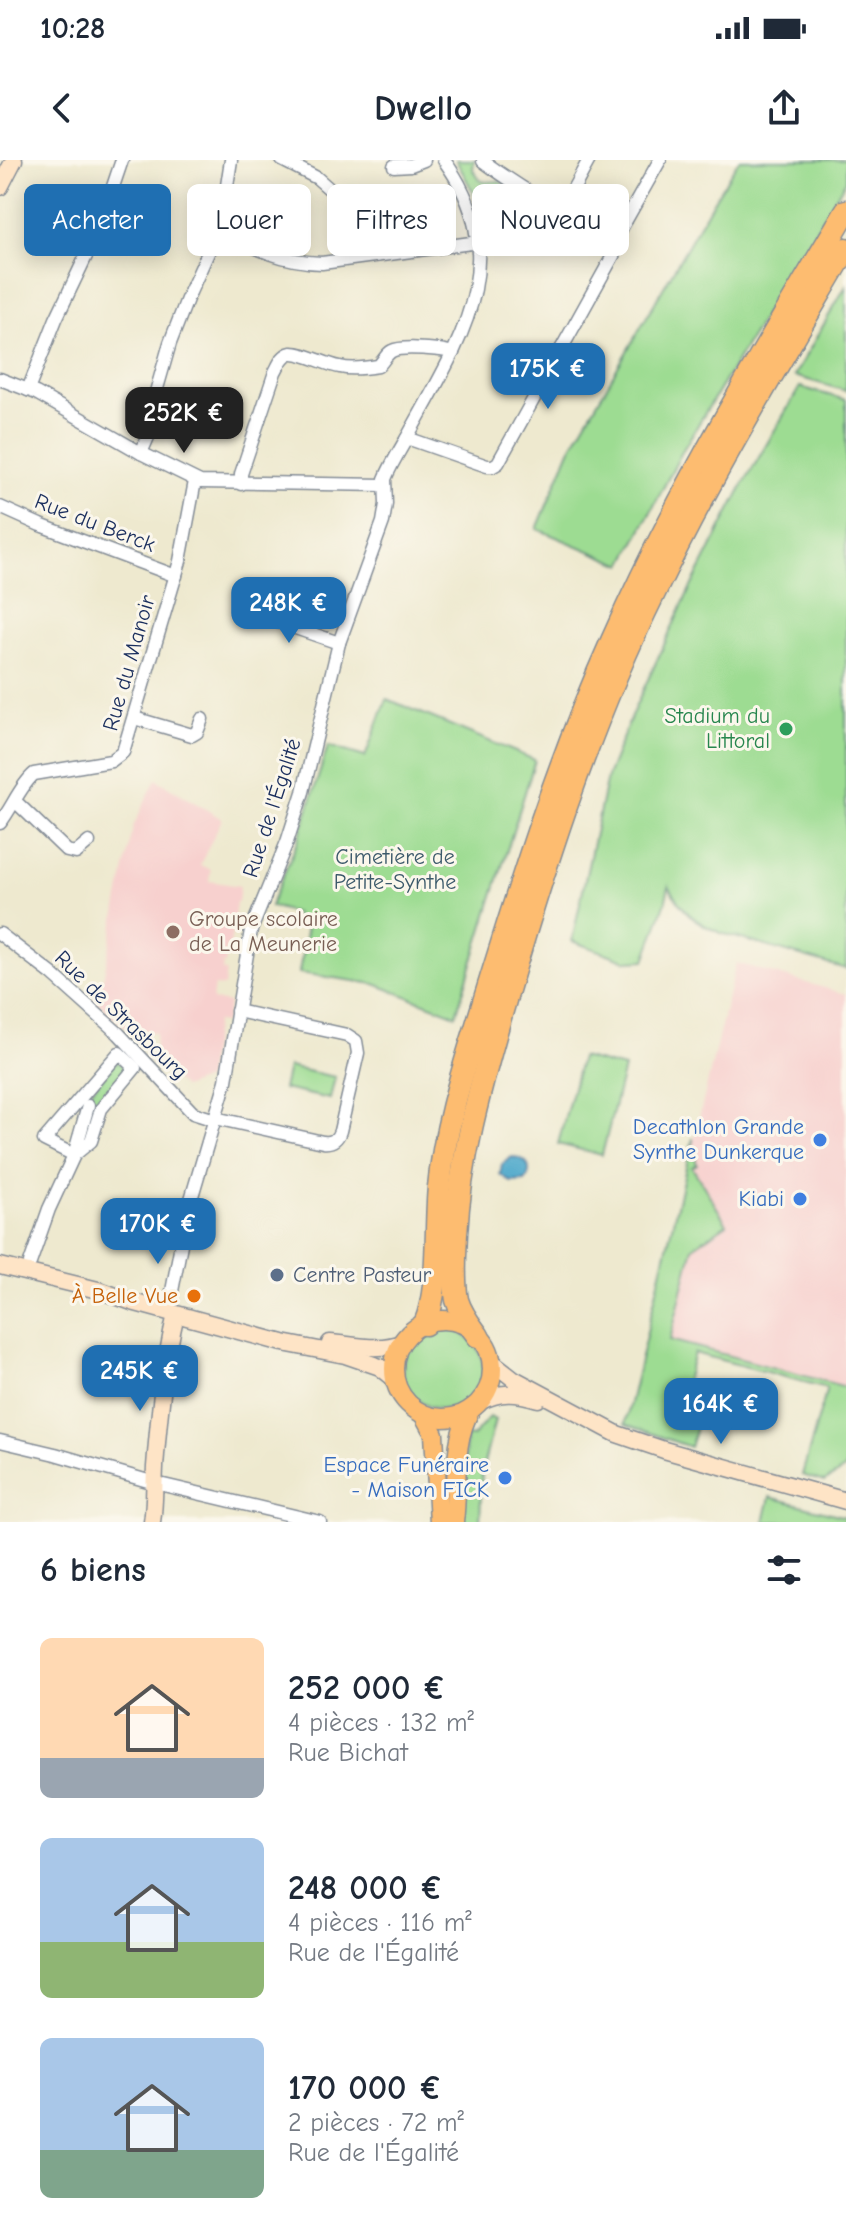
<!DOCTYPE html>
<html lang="fr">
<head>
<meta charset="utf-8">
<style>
	:root { --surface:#fff; --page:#f6f6f7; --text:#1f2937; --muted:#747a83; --accent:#1f6fb2 }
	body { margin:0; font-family:"Comic Neue",sans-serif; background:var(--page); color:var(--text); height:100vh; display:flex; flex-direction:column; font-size:30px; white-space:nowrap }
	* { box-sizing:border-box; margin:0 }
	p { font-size:26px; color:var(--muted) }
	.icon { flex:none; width:44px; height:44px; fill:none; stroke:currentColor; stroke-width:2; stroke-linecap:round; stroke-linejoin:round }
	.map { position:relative; height:1362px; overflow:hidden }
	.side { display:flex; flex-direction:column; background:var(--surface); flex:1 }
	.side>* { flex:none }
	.banner { position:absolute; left:24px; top:24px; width:798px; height:72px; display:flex; gap:16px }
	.price { position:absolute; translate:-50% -68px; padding:0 18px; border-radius:16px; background:var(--accent); color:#fff; font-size:26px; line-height:52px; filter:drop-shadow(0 2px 4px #0008) }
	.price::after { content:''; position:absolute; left:50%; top:48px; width:24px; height:18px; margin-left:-12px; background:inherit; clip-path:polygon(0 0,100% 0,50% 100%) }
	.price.on { background:#222; color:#fff }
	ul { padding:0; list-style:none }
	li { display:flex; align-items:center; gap:24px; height:200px; padding:0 40px }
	li span { display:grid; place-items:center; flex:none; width:224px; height:160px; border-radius:12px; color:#555 }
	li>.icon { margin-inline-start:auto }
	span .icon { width:96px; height:96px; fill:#fffc; stroke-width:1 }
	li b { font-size:34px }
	h2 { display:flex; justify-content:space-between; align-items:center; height:96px; padding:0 40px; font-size:34px }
	.tag { padding:0 28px; border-radius:12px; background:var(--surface); box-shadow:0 4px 20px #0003; font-size:28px; line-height:72px }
	.tag.on { background:var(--accent); color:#fff }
	.status { display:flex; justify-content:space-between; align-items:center; height:56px; padding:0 40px; background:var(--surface); direction:ltr }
	.status svg { height:22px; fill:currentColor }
	header { display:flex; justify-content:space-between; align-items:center; height:104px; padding:0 40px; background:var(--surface); font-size:36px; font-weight:600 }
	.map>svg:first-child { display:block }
	.built { fill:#f7d0ce }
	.green { fill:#9ddc92; stroke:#5c8678; stroke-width:2 }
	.water { fill:#4da8cb; stroke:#346c94; stroke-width:2 }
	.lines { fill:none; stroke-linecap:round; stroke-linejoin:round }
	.street-casing { stroke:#848c96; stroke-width:15 }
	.secondary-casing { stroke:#848c96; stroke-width:19 }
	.primary-casing { stroke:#848c96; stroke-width:21 }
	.highway-casing { stroke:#848c96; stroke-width:25 }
	.street { stroke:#fff; stroke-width:12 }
	.secondary { stroke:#fee4c6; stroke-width:16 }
	.primary { stroke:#fdbc70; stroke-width:18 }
	.highway { stroke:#fdbc70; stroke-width:22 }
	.leisure-dot { fill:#2e9e5b; stroke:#fbf7ec; stroke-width:3 }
	.education-dot { fill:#8d6e63; stroke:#fbf7ec; stroke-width:3 }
	.shop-dot { fill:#3f7fe0; stroke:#fbf7ec; stroke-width:3 }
	.service-dot { fill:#5c6f8a; stroke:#fbf7ec; stroke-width:3 }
	.food-dot { fill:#e8710a; stroke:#fbf7ec; stroke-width:3 }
	.labels { text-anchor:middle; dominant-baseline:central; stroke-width:6; stroke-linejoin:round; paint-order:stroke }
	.street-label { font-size:22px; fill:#1b2f5e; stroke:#fbf7ec }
	.leisure-label { font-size:22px; fill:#27864d; stroke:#fbf7ec; text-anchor:end }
	.park-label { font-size:22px; fill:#3c5a6b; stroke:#fbf7ec }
	.education-label { font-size:22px; fill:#785e54; stroke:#fbf7ec; text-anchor:start }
	.shop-label { font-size:22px; fill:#366cbe; stroke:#fbf7ec; text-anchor:end }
	.service-label { font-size:22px; fill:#4e5e75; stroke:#fbf7ec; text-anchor:start }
	.food-label { font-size:22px; fill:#c56008; stroke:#fbf7ec; text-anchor:end }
</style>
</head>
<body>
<div class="status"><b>10:28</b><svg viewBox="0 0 49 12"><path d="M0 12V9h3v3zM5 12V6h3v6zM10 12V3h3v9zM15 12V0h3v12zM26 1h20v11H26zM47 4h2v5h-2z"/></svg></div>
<header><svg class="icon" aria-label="back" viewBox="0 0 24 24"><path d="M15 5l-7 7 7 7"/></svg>Dwello<svg class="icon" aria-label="share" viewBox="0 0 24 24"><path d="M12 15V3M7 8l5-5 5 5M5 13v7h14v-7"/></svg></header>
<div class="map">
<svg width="846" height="1362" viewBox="0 0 846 1362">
	<rect width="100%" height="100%" fill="#fbf7ec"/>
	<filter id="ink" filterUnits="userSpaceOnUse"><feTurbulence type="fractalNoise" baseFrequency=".0125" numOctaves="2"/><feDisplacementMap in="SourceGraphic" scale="16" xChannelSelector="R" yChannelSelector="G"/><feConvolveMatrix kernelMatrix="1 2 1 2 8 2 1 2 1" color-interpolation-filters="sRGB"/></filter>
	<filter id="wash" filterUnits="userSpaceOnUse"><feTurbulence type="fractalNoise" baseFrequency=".006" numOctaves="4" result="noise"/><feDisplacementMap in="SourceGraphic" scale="32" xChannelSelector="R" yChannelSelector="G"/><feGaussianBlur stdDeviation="1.8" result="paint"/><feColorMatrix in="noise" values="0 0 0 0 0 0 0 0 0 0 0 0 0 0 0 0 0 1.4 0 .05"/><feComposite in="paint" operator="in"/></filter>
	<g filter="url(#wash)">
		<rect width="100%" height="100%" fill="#eee9cf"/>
		<!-- built -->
		<g class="built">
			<polygon points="156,619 222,659 200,705 211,710 209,721 240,726 238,742 236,743 230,786 226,786 224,797 221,797 226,798 225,804 220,804 223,805 222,811 226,811 224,827 214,826 212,840 229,843 225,863 216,862 206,919 183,928 153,897 156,873 124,867 94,839 104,815 133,667"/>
			<polygon points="736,803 846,834 846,1234 646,1181"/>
		</g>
		<!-- green -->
		<g class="green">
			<path d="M456 0H474L473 10 480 20 485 22 499 21 540 48 543 53 540 60C525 67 502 75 486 70L473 32Z"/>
			<polygon points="739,0 846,0 846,20 684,288 623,405 537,369 570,290 714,40"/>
			<polygon points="846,126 846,231 794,216"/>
			<path d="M800 227 846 240V809L721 773C696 763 681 751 669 726L665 744 645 800 627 801 572 781 607 617 633 552 688 433 743 325Z"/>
			<polygon points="387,539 535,600 456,855 375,824 299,813 308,761 296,758 295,753 270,746 298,681 328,586 365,597"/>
			<polygon points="581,897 624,908 602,995 558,984"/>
			<polygon points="117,901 129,911 99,945 83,940"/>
			<polygon points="288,907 335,917 330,939 283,929"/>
			<polygon points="693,978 693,991 697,1004 692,1007 727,1064 693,1087 670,1180 846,1227 846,1308 824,1322 802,1315 827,1228 694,1193 684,1228 706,1234 690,1287 625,1264"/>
			<circle cx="443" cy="1209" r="40"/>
			<polygon points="490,1257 495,1260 482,1311 480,1362 462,1362 466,1276 472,1277"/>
			<polygon points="770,1337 846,1357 846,1362 764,1362"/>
		</g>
		<!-- water -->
		<path class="water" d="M512 997C527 997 534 1009 525 1021L511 1022 500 1014 502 1004Z"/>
	</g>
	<g filter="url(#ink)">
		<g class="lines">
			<defs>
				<g id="street">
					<polyline points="282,0 317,18 334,33"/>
					<path d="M483 1C525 32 569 57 615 81"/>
					<polyline points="394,6 411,5 424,0"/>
					<path d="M219 69C253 88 283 102 322 103L516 77C559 68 569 35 589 0"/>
					<polyline points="0,219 36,233 141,293 200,322 384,325"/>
					<polyline points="28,230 56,159 98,71 122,0"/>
					<polyline points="407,278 487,306 493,306 498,303 614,94 617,76 660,0"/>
					<polyline points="141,293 148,277 156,232 170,183 187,139 221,64 231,0"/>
					<path d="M241 324V314L275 212C279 205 282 195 291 193 304 192 326 205 340 207 352 210 366 208 378 206 383 202 386 194 392 191 401 186 443 189 453 193"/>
					<polyline points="0,347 40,365 176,416"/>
					<polyline points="252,453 339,483"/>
					<polyline points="134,558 192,575 197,572 202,559"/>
					<polyline points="16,642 67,691 76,693 89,682"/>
					<path d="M0 663C12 648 20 626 34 614L111 601 123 592 180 401 195 321"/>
					<polyline points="0,774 52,814 80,839 119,874 193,953 215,960"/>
					<polygon points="119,893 135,908 101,949 91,981 74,995 44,980"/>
					<path d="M215 958 323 982C332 983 337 980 340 971L358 893 356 881 347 875 237 851"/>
					<polyline points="30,1103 49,1049 74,995 88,946"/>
					<path d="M168 1152 187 1053 226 921 251 770 287 682 303 632 339 483 383 362 386 344 385 319C391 304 400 290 408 276 458 184 517 101 444 0"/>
					<polyline points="0,1281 55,1294 155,1323 320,1362"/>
				</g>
				<g id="secondary">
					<polyline points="0,27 14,0"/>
					<polyline points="0,1106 102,1131 132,1142 283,1183 345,1195 380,1207 395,1219"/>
					<path d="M330 1183C355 1185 380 1192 403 1182"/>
					<polyline points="491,1201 514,1219 617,1274 664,1290 846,1341"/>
					<path d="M479 1242C500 1231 516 1232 538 1239"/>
					<path d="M152 1362C155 1343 154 1326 155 1307 159 1255 164 1204 176 1154"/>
				</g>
				<g id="primary">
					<circle cx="443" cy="1209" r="49"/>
					<polyline points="423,1254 434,1274 439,1362"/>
					<path d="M454 1362C459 1324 451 1283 471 1249"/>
				</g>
				<g id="highway">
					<path d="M425 1164C440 1130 435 1066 439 1027 444 973 460 919 476 868 516 737 556 605 612 481 678 331 763 192 846 51"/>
					<path d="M478 1176C470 1165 461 1154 457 1140 453 1119 455 1095 456 1074 460 1000 479 932 499 861 541 715 587 568 655 431 712 313 780 201 846 89"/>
				</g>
			</defs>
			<!-- street casing -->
			<use href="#street" class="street-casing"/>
			<!-- secondary casing -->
			<use href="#secondary" class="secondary-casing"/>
			<!-- primary casing -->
			<use href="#primary" class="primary-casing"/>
			<!-- highway casing -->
			<use href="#highway" class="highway-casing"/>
			<!-- street -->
			<use href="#street" class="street"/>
			<!-- secondary -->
			<use href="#secondary" class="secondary"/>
			<!-- primary -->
			<use href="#primary" class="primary"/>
			<!-- highway -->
			<use href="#highway" class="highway"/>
		</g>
	</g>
	<!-- markers -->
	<circle class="leisure-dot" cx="786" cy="569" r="8"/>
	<circle class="education-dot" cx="173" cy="772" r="8"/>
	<g class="shop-dot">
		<circle cx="820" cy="980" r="8"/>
		<circle cx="800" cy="1039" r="8"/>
		<circle cx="505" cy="1318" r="8"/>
	</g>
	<circle class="service-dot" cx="277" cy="1115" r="8"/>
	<circle class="food-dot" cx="194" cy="1136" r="8"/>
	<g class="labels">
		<!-- street labels -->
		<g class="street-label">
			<text transform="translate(95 363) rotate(21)">Rue du Berck</text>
			<text transform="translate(129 503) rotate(-74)">Rue du Manoir</text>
			<text transform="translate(272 648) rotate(-72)">Rue de l'Égalité</text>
			<text transform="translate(121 855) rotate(44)">Rue de Strasbourg</text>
		</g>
		<!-- leisure labels -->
		<g class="leisure-label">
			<text x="770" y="556">Stadium du<tspan x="770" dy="25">Littoral</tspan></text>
		</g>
		<!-- park labels -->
		<g class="park-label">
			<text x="395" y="697">Cimetière de<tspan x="395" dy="25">Petite-Synthe</tspan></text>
		</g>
		<!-- education labels -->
		<g class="education-label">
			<text x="189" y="759">Groupe scolaire<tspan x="189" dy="25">de La Meunerie</tspan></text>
		</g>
		<!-- shop labels -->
		<g class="shop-label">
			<text x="804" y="967">Decathlon Grande<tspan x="804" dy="25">Synthe Dunkerque</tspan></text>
			<text x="784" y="1039">Kiabi</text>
			<text x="489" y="1305">Espace Funéraire<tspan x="489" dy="25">- Maison FICK</tspan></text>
		</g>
		<!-- service labels -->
		<g class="service-label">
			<text x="293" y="1115">Centre Pasteur</text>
		</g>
		<!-- food labels -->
		<g class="food-label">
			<text x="178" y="1136">À Belle Vue</text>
		</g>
	</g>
</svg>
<b class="price" style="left:548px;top:251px">175K €</b>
<b class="price on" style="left:184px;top:295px">252K €</b>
<b class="price" style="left:289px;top:485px">248K €</b>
<b class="price" style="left:158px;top:1106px">170K €</b>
<b class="price" style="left:140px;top:1253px">245K €</b>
<b class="price" style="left:721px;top:1286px">164K €</b>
<div class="banner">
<a class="tag on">Acheter</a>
<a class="tag">Louer</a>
<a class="tag">Filtres</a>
<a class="tag">Nouveau</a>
</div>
</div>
<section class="side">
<h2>6 biens<svg class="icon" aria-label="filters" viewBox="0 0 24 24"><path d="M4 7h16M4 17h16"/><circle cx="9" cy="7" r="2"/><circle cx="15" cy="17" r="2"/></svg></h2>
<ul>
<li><span style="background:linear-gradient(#ffd9b3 75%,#9aa5b1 0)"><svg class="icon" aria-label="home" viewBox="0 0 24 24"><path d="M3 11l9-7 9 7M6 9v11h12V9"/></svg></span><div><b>252 000 €</b><p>4 pièces · 132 m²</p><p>Rue Bichat</p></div></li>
<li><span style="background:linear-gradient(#a9c7e8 65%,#8fb573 0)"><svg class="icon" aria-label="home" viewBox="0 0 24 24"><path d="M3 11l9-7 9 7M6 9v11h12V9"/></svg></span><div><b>248 000 €</b><p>4 pièces · 116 m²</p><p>Rue de l'Égalité</p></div></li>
<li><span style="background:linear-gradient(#a9c7e8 70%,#7fa58c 0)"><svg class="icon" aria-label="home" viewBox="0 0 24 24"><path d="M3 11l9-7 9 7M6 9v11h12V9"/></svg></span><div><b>170 000 €</b><p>2 pièces · 72 m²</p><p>Rue de l'Égalité</p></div></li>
</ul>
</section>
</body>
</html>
